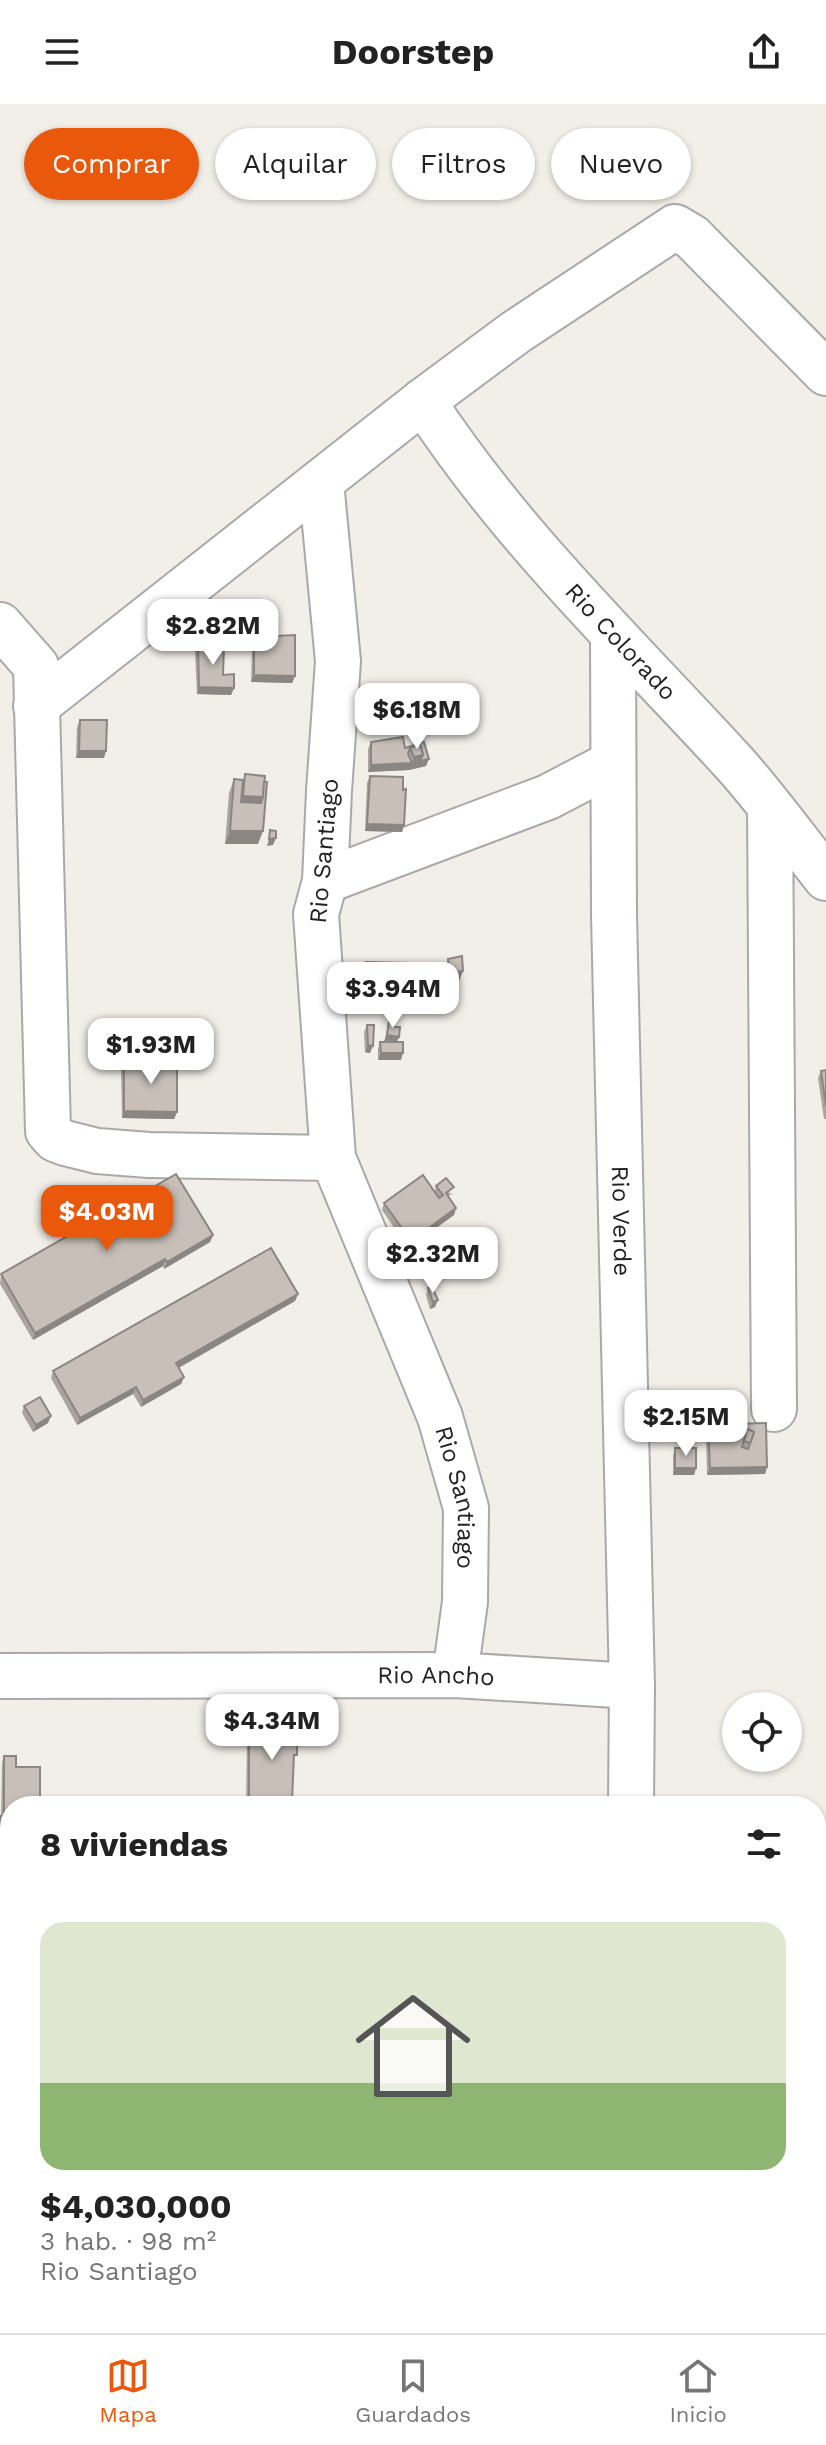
<!DOCTYPE html>
<html lang="es">
<head>
<meta charset="utf-8">
<style>
	:root { --surface:#fff; --page:#f6f6f6; --text:#222; --muted:#767676; --line:#e0e0e0; --accent:#ea580c }
	body { margin:0; font-family:"Work Sans",sans-serif; background:var(--page); color:var(--text); height:100vh; display:flex; flex-direction:column; font-size:30px; white-space:nowrap }
	* { box-sizing:border-box; margin:0 }
	p { font-size:26px; color:var(--muted) }
	.icon { flex:none; width:44px; height:44px; fill:none; stroke:currentColor; stroke-width:2; stroke-linecap:round; stroke-linejoin:round }
	.map { position:relative; flex:1; overflow:hidden }
	.details { position:absolute; left:0px; top:1692px; width:826px; height:538px; display:flex; flex-direction:column; background:var(--surface); border-radius:32px 32px 0 0; box-shadow:0 2px 6px #0004 }
	.details>* { flex:none }
	.hud { position:absolute; left:24px; top:24px; width:778px; height:72px; display:flex; gap:16px }
	.fabs { position:absolute; left:722px; top:1588px; display:grid; gap:16px }
	.fabs a { display:grid; place-items:center; width:80px; height:80px; border-radius:50%; background:var(--surface); box-shadow:0 2px 6px #0004; font-size:40px }
	.price { position:absolute; translate:-50% -68px; padding:0 18px; border-radius:16px; background:#fff; color:#222; font-size:26px; line-height:52px; filter:drop-shadow(0 2px 4px #0008) }
	.price::after { content:''; position:absolute; left:50%; top:48px; width:24px; height:18px; margin-left:-12px; background:inherit; clip-path:polygon(0 0,100% 0,50% 100%) }
	.price.selected { background:var(--accent); color:#fff }
	ul { padding:0; list-style:none }
	li { display:grid; align-content:center; gap:16px; height:424px; padding:0 40px }
	li span { display:grid; place-items:center; height:248px; border-radius:24px; color:#555 }
	li>.icon { margin-inline-start:auto }
	span .icon { width:144px; height:144px; fill:#fffc; stroke-width:1 }
	li b { font-size:34px }
	h2 { display:flex; justify-content:space-between; align-items:center; height:96px; padding:0 40px; font-size:34px }
	.chip { padding:0 28px; border-radius:36px; background:var(--surface); box-shadow:0 2px 6px #0004; font-size:28px; line-height:72px }
	.chip.selected { background:var(--accent); color:#fff }
	header { display:flex; justify-content:space-between; align-items:center; height:104px; padding:0 40px; background:var(--surface); font-size:36px; font-weight:700 }
	.tabs { display:flex; justify-content:space-around; align-items:center; height:112px; border-top:2px solid var(--line); background:var(--surface); font-size:22px; color:var(--muted) }
	.tabs a { display:grid; justify-items:center; gap:4px }
	.tabs .selected { color:var(--accent) }
	.map>svg:first-child { display:block }
	.lines { fill:none; stroke-linecap:round; stroke-linejoin:round }
	.minor-casing { stroke:#a9a9a9; stroke-width:48 }
	.minor { stroke:#fff; stroke-width:44 }
	.wall { fill:#aba49e }
	.shaded-wall { fill:#8b8681 }
	.building { fill:#c7bfb8; stroke:#8b8681; stroke-width:2; fill-rule:evenodd }
	.labels { text-anchor:middle; dominant-baseline:central; stroke-width:6; stroke-linejoin:round; paint-order:stroke }
	.street-label { font-size:24px; fill:#222; stroke:#fff }
</style>
</head>
<body>
<header><svg class="icon" aria-label="menu" viewBox="0 0 24 24"><path d="M4 6h16M4 12h16M4 18h16"/></svg>Doorstep<svg class="icon" aria-label="share" viewBox="0 0 24 24"><path d="M12 15V3M7 8l5-5 5 5M5 13v7h14v-7"/></svg></header>
<div class="map">
<svg width="826" height="2229" viewBox="0 0 826 2229">
	<rect width="100%" height="100%" fill="#f2efe9"/>
	<g class="lines">
		<defs>
			<g id="minor">
				<path id="s1" d="M423 297C510 431 627 542 735 660 767 696 796 736 826 774"/>
				<path id="s2" d="M321 378 338 557 329 687 325 777 316 810 333 1054 440 1313 466 1404 465 1498 455 1571"/>
				<polyline points="0,521 36,562 48,1027 55,1035 65,1039 97,1047 149,1051 333,1054"/>
				<path id="s3" d="M613 531 614 811 632 1582 631 1702"/>
				<polyline points="36,602 423,297 516,228 675,123 692,133 826,269"/>
				<polyline points="770,703 774,1305"/>
				<polyline points="325,777 548,693 613,659"/>
				<path id="s4" d="M0 1572 455 1571 632 1582"/>
				<polyline points="0,1837 10,1837"/>
				<polyline points="816,1854 826,1854"/>
				<polyline points="0,2111 10,2111"/>
				<polyline points="816,2113 826,2113"/>
				<polyline points="379,2229 379,2220"/>
			</g>
		</defs>
		<!-- minor casing -->
		<use href="#minor" class="minor-casing"/>
		<!-- minor -->
		<use href="#minor" class="minor"/>
	</g>
	<!-- wall -->
	<g class="wall">
		<polygon points="254,533 295,572 292,579 251,578 252,540"/>
		<polygon points="198,540 234,584 231,591 197,590 195,547"/>
		<polygon points="80,616 104,654 76,654 77,623"/>
		<polygon points="371,638 405,644 424,638 426,662 409,666 368,668 368,645"/>
		<polygon points="245,670 258,740 225,740 229,689 234,675 243,676"/>
		<polygon points="370,672 403,686 404,721 402,728 365,727 367,679"/>
		<polygon points="448,855 458,880 445,882 443,868"/>
		<polygon points="366,858 405,903 362,903 362,872"/>
		<polygon points="389,917 394,923 399,933 397,938 401,956 378,956 378,945 380,938 384,938"/>
		<polygon points="367,921 370,949 365,948 364,928"/>
		<polygon points="124,957 177,1008 174,1015 122,1014 121,964"/>
		<polygon points="826,966 826,1015 824,1015 818,974 821,967"/>
		<polygon points="436,1082 452,1090 448,1092 456,1104 454,1111 408,1144 382,1106 384,1099 435,1087"/>
		<polygon points="213,1131 210,1138 164,1165 163,1162 33,1236 0,1180 1,1170"/>
		<polygon points="403,1144 420,1156 418,1163 411,1168 400,1151"/>
		<polygon points="428,1184 435,1203 430,1205 426,1191"/>
		<polygon points="298,1190 295,1197 179,1264 184,1273 181,1280 141,1303 133,1290 77,1321 51,1274 53,1267"/>
		<polygon points="24,1302 48,1319 33,1328 22,1309"/>
		<polygon points="766,1319 767,1363 765,1370 707,1371 706,1328 708,1321"/>
		<polygon points="675,1344 696,1364 694,1371 673,1371 673,1351"/>
		<polygon points="261,1622 295,1658 293,1658 292,1696 290,1702 246,1702 247,1630 249,1623 256,1628 259,1628"/>
		<polygon points="4,1652 10,1702 9,1714 10,1724 9,1728 10,1728 10,1771 0,1772 2,1659"/>
		<polygon points="10,1986 10,2031 5,2030 7,1993"/>
	</g>
	<!-- shaded-wall -->
	<g class="shaded-wall">
		<polygon points="254,571 295,572 292,579 251,578"/>
		<polygon points="199,583 234,584 231,591 197,590"/>
		<polygon points="79,647 106,647 104,654 76,654"/>
		<polygon points="423,651 429,655 426,662 409,666 368,668 371,661 412,659 414,653"/>
		<polygon points="243,692 263,693 256,712 236,711"/>
		<polygon points="367,720 404,721 402,728 365,727"/>
		<polygon points="230,727 263,727 258,740 225,740"/>
		<polygon points="276,734 273,741 267,742 269,735"/>
		<polygon points="463,867 458,880 445,882 450,869"/>
		<polygon points="410,889 405,903 362,903 366,890"/>
		<polygon points="387,931 399,933 396,940 384,938"/>
		<polygon points="368,941 373,942 370,949 365,948"/>
		<polygon points="381,949 403,949 401,956 378,956"/>
		<polygon points="124,1007 177,1008 174,1015 122,1014"/>
		<polygon points="456,1104 454,1111 408,1144 411,1137"/>
		<polygon points="213,1131 210,1138 164,1165 167,1158"/>
		<polygon points="165,1155 163,1162 33,1236 35,1229"/>
		<polygon points="420,1156 418,1163 411,1168 413,1161"/>
		<polygon points="298,1190 295,1197 174,1266 176,1259"/>
		<polygon points="438,1196 435,1203 430,1205 433,1198"/>
		<polygon points="184,1273 181,1280 141,1303 143,1296"/>
		<polygon points="136,1283 133,1290 77,1321 80,1314"/>
		<polygon points="51,1312 48,1319 33,1328 36,1321"/>
		<polygon points="767,1363 765,1370 707,1371 710,1364"/>
		<polygon points="675,1364 696,1364 694,1371 673,1371"/>
		<polygon points="249,1695 292,1696 290,1702 247,1702"/>
		<polygon points="4,1707 10,1707 10,1714 2,1714"/>
		<polygon points="0,1724 10,1724 8,1731 0,1731"/>
		<polygon points="10,1764 10,1771 0,1772 0,1765"/>
		<polygon points="8,2024 10,2024 10,2031 5,2030"/>
		<polygon points="9,2053 6,2060 0,2061 1,2055"/>
	</g>
	<!-- building -->
	<g class="building">
		<polygon points="295,531 295,572 254,571 254,533"/>
		<polygon points="198,540 224,541 223,571 234,570 234,584 199,583"/>
		<polygon points="80,616 107,616 106,647 79,647"/>
		<polygon points="403,633 405,644 424,638 429,655 420,657 423,651 420,640 410,644 408,650 412,659 371,661 371,638"/>
		<polygon points="420,640 423,651 414,653 410,644"/>
		<polygon points="245,670 265,672 263,693 243,692"/>
		<polygon points="370,672 403,673 403,686 406,685 404,721 367,720"/>
		<polygon points="234,675 243,676 241,698 261,699 263,693 264,678 267,678 263,727 230,727"/>
		<polygon points="270,726 276,727 276,734 269,735"/>
		<polygon points="462,852 463,867 450,869 448,855"/>
		<polygon points="366,858 410,859 410,889 366,890"/>
		<polygon points="389,917 394,918 394,923 400,923 399,933 387,931"/>
		<polygon points="367,921 374,921 373,942 368,941"/>
		<polygon points="380,938 403,938 403,949 381,949"/>
		<polygon points="124,957 177,957 177,1008 124,1007"/>
		<polygon points="826,966 826,1002 821,967"/>
		<polygon points="176,1070 213,1131 167,1158 165,1155 35,1229 1,1170"/>
		<polygon points="423,1071 439,1094 443,1091 436,1082 446,1074 454,1083 446,1089 456,1104 411,1137 384,1099"/>
		<polygon points="406,1141 409,1146 413,1143 420,1156 413,1161 403,1144"/>
		<polygon points="271,1144 298,1190 176,1259 184,1273 143,1296 136,1283 80,1314 53,1267"/>
		<polygon points="432,1183 438,1196 433,1198 428,1184"/>
		<polygon points="40,1293 51,1312 36,1321 24,1302"/>
		<path d="M766 1319 767 1363 710 1364 708 1321ZM747 1325 754 1328 748 1345 742 1343Z"/>
		<polygon points="747,1325 754,1328 750,1339 744,1337"/>
		<rect x="675" y="1344" width="21" height="20"/>
		<polygon points="297,1621 297,1651 294,1651 292,1696 249,1695 249,1623 256,1623 256,1628 262,1628 261,1622"/>
		<polygon points="4,1652 16,1652 16,1663 40,1663 40,1702 10,1702 10,1707 4,1707"/>
		<polygon points="0,1712 8,1712 10,1724 0,1724"/>
		<polygon points="0,1728 10,1728 10,1764 0,1765"/>
		<polygon points="0,1805 2,1805 3,1824 0,1824"/>
		<polygon points="816,1963 818,1964 817,1976 816,1976"/>
		<polygon points="10,1986 10,2024 8,2024"/>
		<polygon points="8,2045 9,2053 1,2055 0,2047"/>
	</g>
	<g class="labels">
		<!-- street labels -->
		<g class="street-label">
			<text stroke="none"><textPath href="#s1" startOffset="312">Rio Colorado</textPath></text>
			<text transform="translate(324 747) rotate(-85)">Rio Santiago</text>
			<text stroke="none"><textPath href="#s3" startOffset="586">Rio Verde</textPath></text>
			<text stroke="none"><textPath href="#s2" startOffset="1042">Rio Santiago</textPath></text>
			<text stroke="none"><textPath href="#s4" startOffset="436">Rio Ancho</textPath></text>
		</g>
	</g>
</svg>
<div class="fabs">
<a><svg class="icon" aria-label="locate" viewBox="0 0 24 24"><circle cx="12" cy="12" r="6"/><path d="M12 2v4M12 18v4M2 12h4M18 12h4"/></svg></a>
</div>
<b class="price" style="left:213px;top:563px">$2.82M</b>
<b class="price" style="left:417px;top:647px">$6.18M</b>
<b class="price" style="left:393px;top:926px">$3.94M</b>
<b class="price" style="left:151px;top:982px">$1.93M</b>
<b class="price selected" style="left:107px;top:1149px">$4.03M</b>
<b class="price" style="left:433px;top:1191px">$2.32M</b>
<b class="price" style="left:686px;top:1354px">$2.15M</b>
<b class="price" style="left:272px;top:1658px">$4.34M</b>
<div class="hud">
<a class="chip selected">Comprar</a>
<a class="chip">Alquilar</a>
<a class="chip">Filtros</a>
<a class="chip">Nuevo</a>
</div>
<section class="details">
<h2>8 viviendas<svg class="icon" aria-label="filters" viewBox="0 0 24 24"><path d="M4 7h16M4 17h16"/><circle cx="9" cy="7" r="2"/><circle cx="15" cy="17" r="2"/></svg></h2>
<ul>
<li><span style="background:linear-gradient(#dfe7d0 65%,#8fb573 0)"><svg class="icon" aria-label="home" viewBox="0 0 24 24"><path d="M3 11l9-7 9 7M6 9v11h12V9"/></svg></span><div><b>$4,030,000</b><p>3 hab. · 98 m²</p><p>Rio Santiago</p></div></li>
</ul>
</section>
</div>
<nav class="tabs">
<a class="selected"><svg class="icon" aria-label="map" viewBox="0 0 24 24"><path d="M3 6l6-2 6 2 6-2v14l-6 2-6-2-6 2zM9 4v14M15 6v14"/></svg>Mapa</a>
<a><svg class="icon" aria-label="saved" viewBox="0 0 24 24"><path d="M7 4h10v16l-5-4-5 4z"/></svg>Guardados</a>
<a><svg class="icon" aria-label="home" viewBox="0 0 24 24"><path d="M3 11l9-7 9 7M6 9v11h12V9"/></svg>Inicio</a>
</nav>
</body>
</html>
